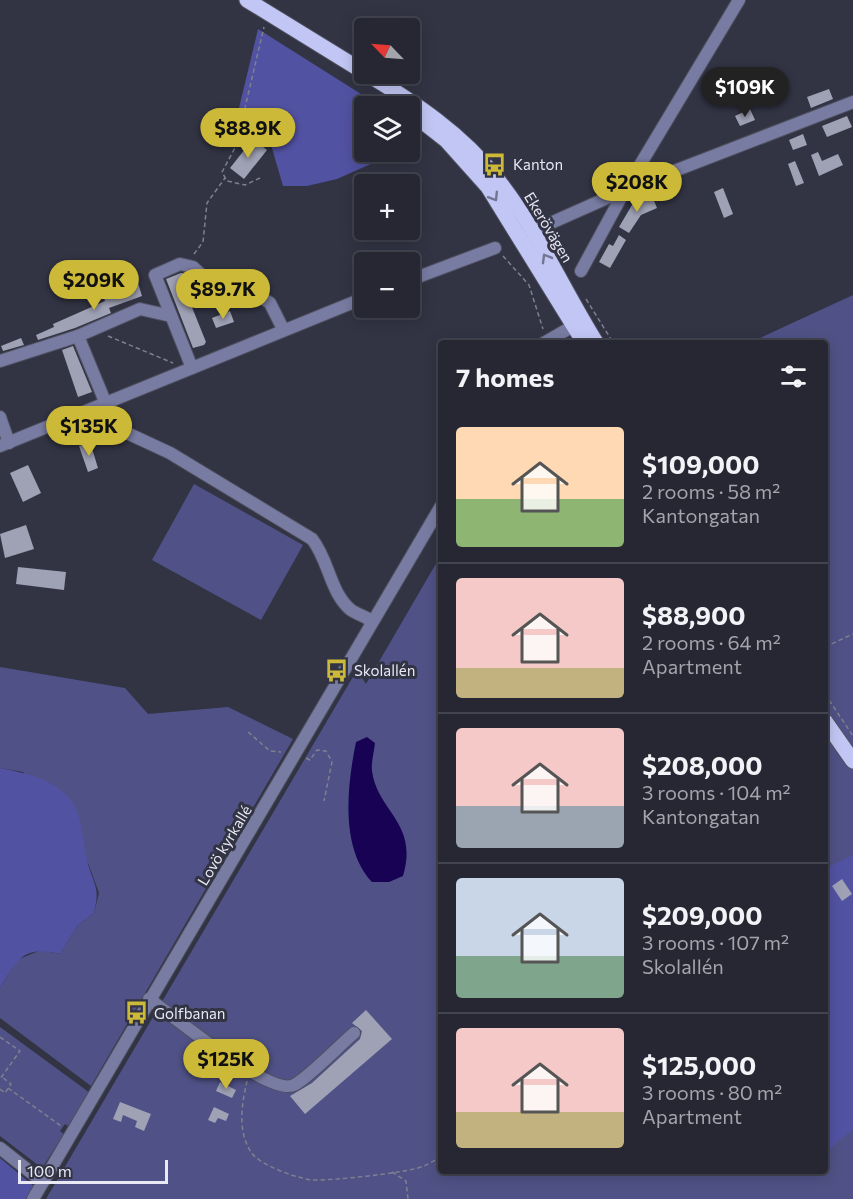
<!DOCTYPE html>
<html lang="en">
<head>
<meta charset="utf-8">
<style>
	:root { --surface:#262733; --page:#32333f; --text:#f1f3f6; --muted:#a4a5ac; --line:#42444e; --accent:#ccb938 }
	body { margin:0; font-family:Commissioner,sans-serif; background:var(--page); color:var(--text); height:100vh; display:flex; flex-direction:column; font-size:22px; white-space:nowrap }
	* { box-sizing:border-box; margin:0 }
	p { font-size:20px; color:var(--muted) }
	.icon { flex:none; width:33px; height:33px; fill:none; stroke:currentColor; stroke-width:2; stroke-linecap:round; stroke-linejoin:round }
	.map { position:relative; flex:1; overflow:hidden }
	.drawer { position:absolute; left:438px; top:340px; width:390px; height:834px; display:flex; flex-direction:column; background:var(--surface); border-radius:6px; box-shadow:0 3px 15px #0003,0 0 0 2px var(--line) }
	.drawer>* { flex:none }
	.needle { width:39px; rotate:295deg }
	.controls { position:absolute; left:354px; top:18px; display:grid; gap:12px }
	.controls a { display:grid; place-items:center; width:66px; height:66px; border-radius:6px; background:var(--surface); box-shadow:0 3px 15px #0003,0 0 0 2px var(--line); font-size:30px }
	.scale { position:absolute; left:18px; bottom:15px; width:150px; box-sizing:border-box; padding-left:6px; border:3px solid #e8e9f4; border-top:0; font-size:16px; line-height:21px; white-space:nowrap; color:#e8e9f4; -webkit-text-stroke:4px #323444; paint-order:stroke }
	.price { position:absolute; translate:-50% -51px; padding:0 14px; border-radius:21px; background:var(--accent); color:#111; font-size:20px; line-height:39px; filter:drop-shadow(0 2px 3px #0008) }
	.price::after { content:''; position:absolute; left:50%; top:36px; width:18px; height:14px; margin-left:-9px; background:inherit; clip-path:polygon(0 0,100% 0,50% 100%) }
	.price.active { background:#222; color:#fff }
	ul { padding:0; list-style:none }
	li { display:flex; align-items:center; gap:18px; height:150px; padding:0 18px }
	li+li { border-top:2px solid var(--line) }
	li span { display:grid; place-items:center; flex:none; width:168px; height:120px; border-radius:6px; color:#555 }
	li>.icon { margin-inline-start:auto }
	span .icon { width:72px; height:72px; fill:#fffc; stroke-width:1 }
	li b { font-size:26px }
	h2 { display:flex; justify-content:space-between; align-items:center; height:72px; padding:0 18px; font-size:26px }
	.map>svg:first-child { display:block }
	.green { fill:#505287 }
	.forest { fill:#5252a3 }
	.water { fill:#170253 }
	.building { fill:#9fa1b5 }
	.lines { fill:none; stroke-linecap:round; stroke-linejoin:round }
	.minor-casing { stroke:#4f5160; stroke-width:14 }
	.major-casing { stroke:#4f5160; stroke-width:17 }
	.path { stroke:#7f808e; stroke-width:1.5; stroke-dasharray:4.5 3; stroke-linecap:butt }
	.minor { stroke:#797ca2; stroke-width:12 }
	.major { stroke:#c1c6f4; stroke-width:15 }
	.oneway { stroke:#727693 }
	.labels { text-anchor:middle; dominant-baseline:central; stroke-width:6; stroke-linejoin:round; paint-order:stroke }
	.poi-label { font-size:15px; fill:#e8e9f4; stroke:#323444; text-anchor:start }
	.street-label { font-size:15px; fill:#e8e9f4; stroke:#323444 }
</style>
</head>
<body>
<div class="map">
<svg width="853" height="1199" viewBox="0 0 853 1199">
	<rect width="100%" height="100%" fill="#323444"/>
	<!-- green -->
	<g class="green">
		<polygon points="853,295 853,859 825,880 825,344 747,344"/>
		<polygon points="194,484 303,545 261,620 152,560"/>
		<polygon points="441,555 441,1172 825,1172 825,936 853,955 853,1199 46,1199 357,670 366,684"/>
		<polygon points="0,667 125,688 148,714 228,707 293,739 91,1086 0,1018 0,988 17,960 41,950 60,954 78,925 94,913 99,893 88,863 23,772 0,768"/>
		<polygon points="0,1027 90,1093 68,1126 65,1124 60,1131 64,1134 42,1168 0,1136"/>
	</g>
	<!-- forest -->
	<g class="forest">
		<polygon points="258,29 380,106 364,106 364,152 406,152 398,162 373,163 337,179 307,186 283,186 269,138 239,108"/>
		<path d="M0 768C25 773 60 780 74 805 82 820 83 843 87 860 93 885 101 886 94 913L78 925 60 954C23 945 18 959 0 988Z"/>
		<polygon points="853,855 853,1129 825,1153 825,869"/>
		<polygon points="0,1158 36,1188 30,1199 0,1199"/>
	</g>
	<!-- water -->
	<path class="water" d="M367 737 375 743C374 752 371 763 372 771 377 811 419 823 403 876L389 882H372C340 848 347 786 356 742Z"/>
	<!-- building -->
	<g class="building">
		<polygon points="829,89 833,99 811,108 807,97"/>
		<polygon points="750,109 755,120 740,126 735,116"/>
		<polygon points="847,116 852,127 827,137 822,126"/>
		<polygon points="803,134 807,145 793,150 789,140"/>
		<polygon points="253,139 267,150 244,179 230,168"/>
		<polygon points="818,152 822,161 838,154 843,165 819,176 811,155"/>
		<polygon points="795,161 804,183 796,186 788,164"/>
		<polygon points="723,188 733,214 724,218 714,192"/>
		<polygon points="652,196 657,208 641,215 629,233 619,227 632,205"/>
		<polygon points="619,235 626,240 610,268 599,262 609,244 613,246"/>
		<polygon points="181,273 186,274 188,277 181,280 206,342 204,345 193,348 166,279"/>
		<polygon points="138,283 142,296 109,308 111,313 75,328 38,340 36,335 54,327 53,324 105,301 103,295"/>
		<polygon points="230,311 234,322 216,328 212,318"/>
		<polygon points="21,338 24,345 3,351 1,346"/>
		<polygon points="73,346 92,392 78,397 62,350"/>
		<polygon points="90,442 98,468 88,472 79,446"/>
		<polygon points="28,465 41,493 23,502 10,473"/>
		<polygon points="26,525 34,549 5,558 0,534"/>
		<polygon points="18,567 66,572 64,590 16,584"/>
		<polygon points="842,879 852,894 842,901 832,886"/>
		<polygon points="366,1010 392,1039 305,1114 290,1096 312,1083 360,1039 362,1031 352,1023"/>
		<polygon points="220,1082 236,1090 232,1098 216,1091"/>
		<polygon points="120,1102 151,1114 144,1131 135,1127 137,1121 123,1115 121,1122 113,1119"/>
		<polygon points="214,1107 229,1114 226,1121 218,1118 215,1123 208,1120"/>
	</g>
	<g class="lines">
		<defs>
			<g id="minor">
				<polyline points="526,234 625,190 853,102"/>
				<polyline points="581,271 625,190 739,0"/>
				<polyline points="410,280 495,248"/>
				<polyline points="78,336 106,404"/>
				<polyline points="542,344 582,321"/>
				<polyline points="0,361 78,336 140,309 171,316"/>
				<polyline points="192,368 155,275 180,264 193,267 208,281 256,294 270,303 283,329"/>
				<path d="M99 407 114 427 170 453 312 539C329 560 330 593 351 610 357 614 366 617 372 621"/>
				<polyline points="0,417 9,443"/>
				<polyline points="0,446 364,298"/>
				<path d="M149 999C172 1015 270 1097 294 1085 307 1079 340 1045 354 1033"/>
				<polyline points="0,1148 43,1182"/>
				<polyline points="33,1199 441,506"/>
			</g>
			<g id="major">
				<polyline points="247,0 364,72"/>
				<path d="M367 74C415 103 462 134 497 179 537 229 563 290 597 344"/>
				<polyline points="414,115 446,140 488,187 580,336"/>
				<polyline points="825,721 853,761"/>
			</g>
		</defs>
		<!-- minor casing -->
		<use href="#minor" class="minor-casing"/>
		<!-- major casing -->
		<use href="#major" class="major-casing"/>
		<!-- path -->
		<g class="path">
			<polyline points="260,178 245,185 227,181 222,172 236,146 264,27"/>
			<polyline points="194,254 203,242 207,203 225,178"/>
			<polyline points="503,256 529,285 543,329"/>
			<polyline points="586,299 614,344"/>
			<polyline points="108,336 173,363"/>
			<polyline points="825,647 853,634"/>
			<polyline points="825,694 853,736"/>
			<polyline points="248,732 270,751 281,752"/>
			<polyline points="306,758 310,760 317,750 326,751 332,762 324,801"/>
			<polyline points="0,1037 20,1051 0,1079"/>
			<path d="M247 1081C242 1103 237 1131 251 1152 259 1165 296 1178 312 1180 329 1181 405 1173 421 1167 428 1165 435 1160 441 1156"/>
			<polyline points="8,1088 61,1126"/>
			<polyline points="0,1089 5,1093 11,1084 2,1077"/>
			<polyline points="392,1172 406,1181 408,1199"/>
		</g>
		<!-- minor -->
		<use href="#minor" class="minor"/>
		<!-- major -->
		<use href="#major" class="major"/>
	</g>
	<!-- one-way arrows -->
	<defs><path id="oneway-chevron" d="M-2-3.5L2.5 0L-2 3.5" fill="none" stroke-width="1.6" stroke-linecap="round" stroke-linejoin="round" transform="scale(1.5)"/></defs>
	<g class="oneway">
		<use href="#oneway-chevron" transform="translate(494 197) rotate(58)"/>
		<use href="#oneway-chevron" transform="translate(546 258) rotate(-120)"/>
	</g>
	<!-- icons -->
	<defs>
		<symbol id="bus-bare" viewBox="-9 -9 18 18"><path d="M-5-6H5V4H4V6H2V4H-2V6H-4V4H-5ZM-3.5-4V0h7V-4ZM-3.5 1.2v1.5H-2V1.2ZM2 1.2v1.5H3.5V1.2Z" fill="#ccb938" stroke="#323444" stroke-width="2.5" paint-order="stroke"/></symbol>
	</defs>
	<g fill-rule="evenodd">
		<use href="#bus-bare" x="478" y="148" width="33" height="33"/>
		<use href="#bus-bare" x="320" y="654" width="33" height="33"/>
		<use href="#bus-bare" x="120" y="996" width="33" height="33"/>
	</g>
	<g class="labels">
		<!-- poi labels -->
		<g class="poi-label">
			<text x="513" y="164">Kanton</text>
			<text x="354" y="670">Skolallén</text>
			<text x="154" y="1013">Golfbanan</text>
		</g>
		<!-- street labels -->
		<g class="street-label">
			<text transform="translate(549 227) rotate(59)">Ekerövägen</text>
			<text transform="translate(224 845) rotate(-59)">Lovö kyrkallé</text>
		</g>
	</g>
</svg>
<div class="controls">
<a><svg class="needle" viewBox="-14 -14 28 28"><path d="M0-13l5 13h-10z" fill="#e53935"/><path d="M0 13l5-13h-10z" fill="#a4a5ac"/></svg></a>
<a><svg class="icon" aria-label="layers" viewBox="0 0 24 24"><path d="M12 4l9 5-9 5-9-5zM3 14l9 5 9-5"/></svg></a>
<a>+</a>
<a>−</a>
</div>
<div class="scale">100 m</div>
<b class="price active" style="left:745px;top:118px">$109K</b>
<b class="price" style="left:248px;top:159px">$88.9K</b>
<b class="price" style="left:637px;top:213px">$208K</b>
<b class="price" style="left:94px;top:311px">$209K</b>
<b class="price" style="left:223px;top:320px">$89.7K</b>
<b class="price" style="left:89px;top:457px">$135K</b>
<b class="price" style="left:226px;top:1090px">$125K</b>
<section class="drawer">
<h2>7 homes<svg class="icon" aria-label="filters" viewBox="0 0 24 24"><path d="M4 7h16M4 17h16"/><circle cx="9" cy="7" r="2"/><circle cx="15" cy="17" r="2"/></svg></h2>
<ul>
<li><span style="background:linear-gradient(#ffd9b3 60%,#8fb573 0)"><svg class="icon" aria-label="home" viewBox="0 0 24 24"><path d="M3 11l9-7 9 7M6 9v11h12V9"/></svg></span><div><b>$109,000</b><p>2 rooms · 58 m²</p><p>Kantongatan</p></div></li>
<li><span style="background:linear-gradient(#f6c9c9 75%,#c2b280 0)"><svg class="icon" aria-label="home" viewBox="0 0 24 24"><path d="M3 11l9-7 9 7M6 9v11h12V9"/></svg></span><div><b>$88,900</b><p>2 rooms · 64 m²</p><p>Apartment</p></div></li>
<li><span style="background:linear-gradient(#f6c9c9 65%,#9aa5b1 0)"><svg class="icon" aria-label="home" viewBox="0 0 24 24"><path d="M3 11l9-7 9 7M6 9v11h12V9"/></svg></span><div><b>$208,000</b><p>3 rooms · 104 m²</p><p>Kantongatan</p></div></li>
<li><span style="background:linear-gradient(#c9d6e8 65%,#7fa58c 0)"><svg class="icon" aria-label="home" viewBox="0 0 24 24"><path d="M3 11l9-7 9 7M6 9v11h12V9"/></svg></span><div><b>$209,000</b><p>3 rooms · 107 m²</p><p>Skolallén</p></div></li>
<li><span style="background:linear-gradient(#f6c9c9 70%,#c2b280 0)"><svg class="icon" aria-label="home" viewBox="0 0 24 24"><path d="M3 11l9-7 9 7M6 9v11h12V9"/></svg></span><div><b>$125,000</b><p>3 rooms · 80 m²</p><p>Apartment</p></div></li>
</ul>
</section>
</div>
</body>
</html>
